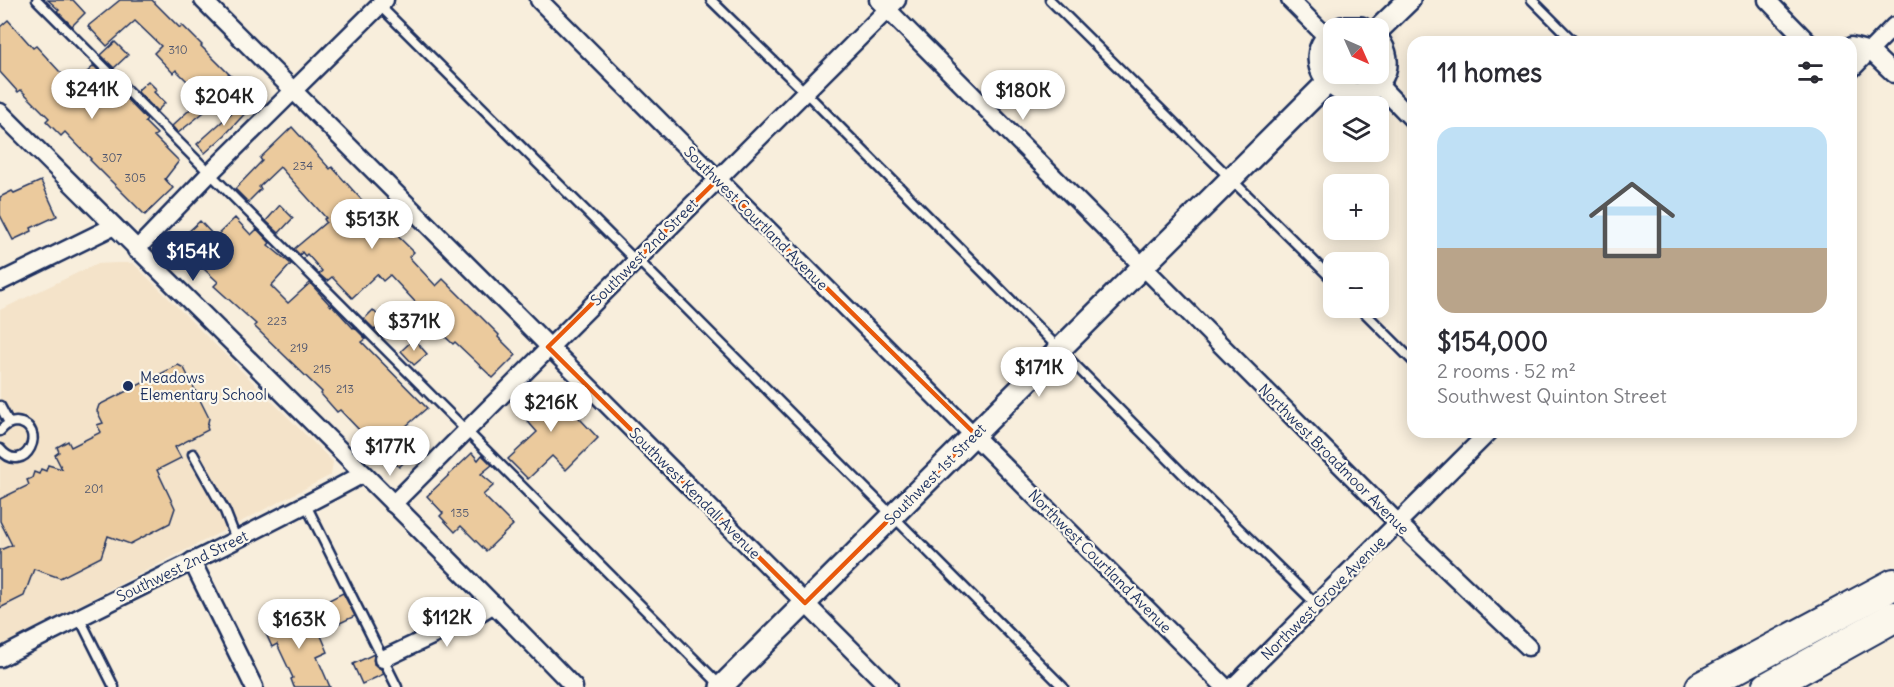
<!DOCTYPE html>
<html lang="en">
<head>
<meta charset="utf-8">
<style>
	:root { --surface:#fff; --page:#f2f2f3; --text:#2b2b33; --muted:#7c7c81; --accent:#1b2f5e }
	body { margin:0; font-family:Delius,sans-serif; background:var(--page); color:var(--text); height:100vh; display:flex; flex-direction:column; font-size:22px; white-space:nowrap }
	* { box-sizing:border-box; margin:0 }
	p { font-size:20px; color:var(--muted) }
	.icon { flex:none; width:33px; height:33px; fill:none; stroke:currentColor; stroke-width:2; stroke-linecap:round; stroke-linejoin:round }
	.map { position:relative; flex:1; overflow:hidden }
	.drawer { position:absolute; left:1407px; top:36px; width:450px; height:402px; display:flex; flex-direction:column; background:var(--surface); border-radius:18px; box-shadow:0 3px 15px #0003 }
	.drawer>* { flex:none }
	.needle { width:39px; rotate:135deg }
	.tools { position:absolute; left:1323px; top:18px; display:grid; gap:12px }
	.tools a { display:grid; place-items:center; width:66px; height:66px; border-radius:12px; background:var(--surface); box-shadow:0 3px 15px #0003; font-size:30px }
	.price { position:absolute; translate:-50% -51px; padding:0 14px; border-radius:21px; background:#fff; color:#222; font-size:20px; line-height:39px; filter:drop-shadow(0 2px 3px #0008) }
	.price::after { content:''; position:absolute; left:50%; top:36px; width:18px; height:14px; margin-left:-9px; background:inherit; clip-path:polygon(0 0,100% 0,50% 100%) }
	.price.selected { background:var(--accent); color:#fff }
	ul { padding:0; list-style:none }
	li { display:grid; align-content:center; gap:12px; height:318px; padding:0 30px }
	li span { display:grid; place-items:center; height:186px; border-radius:18px; color:#555 }
	li>.icon { margin-inline-start:auto }
	span .icon { width:108px; height:108px; fill:#fffc; stroke-width:1 }
	li b { font-size:26px }
	h2 { display:flex; justify-content:space-between; align-items:center; height:72px; padding:0 30px; font-size:26px }
	.map>svg:first-child { display:block }
	.built { fill:#f4e3c9 }
	.building { fill:#ebca9d; stroke:#1b2f5e; stroke-width:1.5 }
	.lines { fill:none; stroke-linecap:round; stroke-linejoin:round }
	.service-casing { stroke:#1b2f5e; stroke-width:13 }
	.minor-casing { stroke:#1b2f5e; stroke-width:21 }
	.tertiary-casing { stroke:#1b2f5e; stroke-width:26 }
	.motorway-casing { stroke:#1b2f5e; stroke-width:34 }
	.service { stroke:#fbf7ec; stroke-width:8 }
	.minor { stroke:#fbf7ec; stroke-width:16 }
	.tertiary { stroke:#fbf7ec; stroke-width:21 }
	.motorway { stroke:#fbf7ec; stroke-width:30 }
	.marked { fill:none; stroke:#e8590c; stroke-width:4.5; stroke-linejoin:round }
	.poi-dot { fill:#1b2f5e; stroke:#fbf7ec; stroke-width:2 }
	.labels { text-anchor:middle; dominant-baseline:central; stroke-width:4.5; stroke-linejoin:round; paint-order:stroke }
	.number-label { font-size:12px; fill:#4f566e }
	.street-label { font-size:15px; fill:#1b2f5e; stroke:#fbf7ec }
	.poi-label { font-size:15px; fill:#1b2f5e; stroke:#fbf7ec; text-anchor:start }
</style>
</head>
<body>
<div class="map">
<svg width="1894" height="687" viewBox="0 0 1894 687">
	<rect width="100%" height="100%" fill="#f8eedc"/>
	<filter id="ink" filterUnits="userSpaceOnUse"><feTurbulence type="fractalNoise" baseFrequency=".0167" numOctaves="2"/><feDisplacementMap in="SourceGraphic" scale="12" xChannelSelector="R" yChannelSelector="G"/><feConvolveMatrix kernelMatrix="1 2 1 2 8 2 1 2 1" color-interpolation-filters="sRGB"/></filter>
	<g filter="url(#ink)">
		<!-- built -->
		<polygon class="built" points="117,263 133,263 333,462 331,475 0,646 0,310 96,264"/>
		<!-- building -->
		<g class="building">
			<polygon points="48,0 73,0 85,13 72,26 57,11 59,10"/>
			<polygon points="120,0 152,0 180,28 182,25 202,45 201,46 239,84 178,133 172,126 200,100 198,98 201,95 176,70 173,73 154,53 161,46 135,21 107,46 88,26"/>
			<polygon points="8,20 33,48 36,46 72,85 94,66 147,120 145,122 157,134 154,136 179,161 165,179 173,188 145,215 90,160 91,159 65,132 61,136 46,121 49,118 21,90 18,92 0,72 0,27"/>
			<polygon points="115,42 128,55 114,68 101,55"/>
			<polygon points="148,81 157,90 154,92 165,103 157,111 137,91"/>
			<polygon points="246,100 252,106 225,135 205,153 197,144"/>
			<polygon points="292,127 330,169 332,167 369,208 414,252 409,257 436,286 443,279 499,335 498,337 516,355 493,378 455,342 453,344 414,308 418,305 390,275 383,281 377,274 352,298 332,277 327,281 319,274 322,271 307,254 305,256 302,252 300,255 294,249 326,222 324,219 326,218 280,167 259,187 261,189 248,202 235,189 262,161 260,158"/>
			<polygon points="41,181 57,216 31,228 32,231 13,240 0,215 0,197 12,191 14,193"/>
			<polygon points="280,205 293,218 279,233 266,221"/>
			<polygon points="235,218 251,235 257,229 270,243 268,245 291,264 271,286 288,303 310,283 331,306 332,305 353,328 354,327 366,339 362,342 427,408 405,427 422,446 399,467 380,447 376,451 362,436 363,434 340,410 337,412 321,394 322,392 254,326 256,324 214,286 218,282 191,257 188,260 174,245 200,221 215,237"/>
			<polygon points="373,310 384,322 375,330 364,319"/>
			<polygon points="414,339 427,354 414,365 401,351"/>
			<polygon points="178,365 184,368 209,418 207,427 208,430 175,447 181,458 157,470 175,508 170,523 130,544 108,536 101,557 60,578 34,569 24,596 0,608 0,550 12,545 0,521 0,499 29,485 27,480 32,478 34,472 39,474 41,469 46,471 48,465 62,469 55,455 59,452 57,447 68,441 71,447 101,432 97,425 103,423 97,411 99,405"/>
			<polygon points="542,383 563,403 564,402 598,438 566,470 552,456 528,479 508,459 537,432 517,409"/>
			<polygon points="472,453 478,460 482,455 492,465 481,474 494,485 483,495 513,525 486,551 461,526 455,532 440,516 443,513 427,496"/>
			<polygon points="343,593 355,616 340,623 329,600"/>
			<polygon points="298,611 309,635 319,631 328,652 317,657 330,687 294,687 291,679 293,678 277,644 272,647 263,627"/>
			<polygon points="374,654 374,664 381,669 384,674 362,684 353,664"/>
		</g>
		<g class="lines">
			<defs>
				<g id="service">
					<polyline points="37,0 722,687"/>
					<polyline points="711,0 805,92 1184,475 1316,604"/>
					<polyline points="1050,0 1334,281"/>
					<polyline points="1532,0 1574,42"/>
					<polyline points="377,3 636,261 643,265 1063,687"/>
					<polyline points="1360,308 1413,361"/>
					<polyline points="0,406 9,423"/>
					<path d="M0 431C4 426 9 422 16 422 50 425 25 479 0 449"/>
					<polyline points="193,454 225,511 236,539"/>
					<polyline points="306,505 397,687"/>
					<polyline points="79,617 114,687"/>
				</g>
				<g id="minor">
					<polyline points="203,0 889,687"/>
					<polyline points="539,0 1225,687"/>
					<polyline points="878,0 1398,523 1528,647"/>
					<polyline points="1290,0 1327,37"/>
					<polyline points="1767,0 1808,42"/>
					<polyline points="1851,46 1870,51 1894,74"/>
					<polyline points="1851,70 1894,26"/>
					<polyline points="1378,84 1413,120"/>
					<path d="M0 112C191 304 386 492 574 687"/>
					<polyline points="136,250 210,173 385,0"/>
					<polyline points="0,282 114,226"/>
					<polyline points="393,504 897,0"/>
					<polyline points="192,561 254,687"/>
					<path d="M0 658C120 595 244 539 363 474"/>
					<polyline points="383,659 476,615 494,604"/>
					<polyline points="1233,687 1489,432"/>
				</g>
				<g id="tertiary">
					<polyline points="1342,28 1361,28"/>
					<polyline points="1378,30 1409,0"/>
					<path d="M1334 32C1289 65 1358 124 1383 75 1389 64 1386 50 1378 40"/>
					<polyline points="721,687 1328,82"/>
				</g>
				<g id="motorway">
					<polyline points="1701,687 1894,584"/>
					<polyline points="1768,687 1894,617"/>
				</g>
			</defs>
			<!-- service casing -->
			<use href="#service" class="service-casing"/>
			<!-- minor casing -->
			<use href="#minor" class="minor-casing"/>
			<!-- tertiary casing -->
			<use href="#tertiary" class="tertiary-casing"/>
			<!-- motorway casing -->
			<use href="#motorway" class="motorway-casing"/>
			<!-- service -->
			<use href="#service" class="service"/>
			<!-- minor -->
			<use href="#minor" class="minor"/>
			<!-- tertiary -->
			<use href="#tertiary" class="tertiary"/>
			<!-- motorway -->
			<use href="#motorway" class="motorway"/>
		</g>
	</g>
	<!-- marked area -->
	<path class="marked" d="M717 180 975 434 805 603 548 347Z"/>
	<!-- markers -->
	<circle class="poi-dot" cx="128" cy="386" r="6"/>
	<g class="labels">
		<!-- number labels -->
		<g class="number-label">
			<text x="178" y="49">310</text>
			<text x="112" y="157">307</text>
			<text x="303" y="165">234</text>
			<text x="135" y="177">305</text>
			<text x="277" y="320">223</text>
			<text x="299" y="347">219</text>
			<text x="322" y="368">215</text>
			<text x="345" y="388">213</text>
			<text x="94" y="488">201</text>
			<text x="460" y="512">135</text>
		</g>
		<!-- street labels -->
		<g class="street-label">
			<text transform="translate(756 218) rotate(45)">Southwest Courtland Avenue</text>
			<text transform="translate(644 252) rotate(-45)">Southwest 2nd Street</text>
			<text transform="translate(1334 459) rotate(45)">Northwest Broadmoor Avenue</text>
			<text transform="translate(935 474) rotate(-45)">Southwest 1st Street</text>
			<text transform="translate(695 493) rotate(45)">Southwest Kendall Avenue</text>
			<text transform="translate(1100 561) rotate(45)">Northwest Courtland Avenue</text>
			<text transform="translate(182 566) rotate(-26)">Southwest 2nd Street</text>
			<text transform="translate(1323 598) rotate(-45)">Northwest Grove Avenue</text>
		</g>
		<!-- poi labels -->
		<g class="poi-label">
			<text x="140" y="377">Meadows<tspan x="140" dy="17">Elementary School</tspan></text>
		</g>
	</g>
</svg>
<div class="tools">
<a><svg class="needle" viewBox="-14 -14 28 28"><path d="M0-13l5 13h-10z" fill="#e53935"/><path d="M0 13l5-13h-10z" fill="#7c7c81"/></svg></a>
<a><svg class="icon" aria-label="layers" viewBox="0 0 24 24"><path d="M12 4l9 5-9 5-9-5zM3 14l9 5 9-5"/></svg></a>
<a>+</a>
<a>−</a>
</div>
<b class="price" style="left:92px;top:120px">$241K</b>
<b class="price" style="left:1023px;top:121px">$180K</b>
<b class="price" style="left:224px;top:127px">$204K</b>
<b class="price" style="left:372px;top:250px">$513K</b>
<b class="price selected" style="left:193px;top:282px">$154K</b>
<b class="price" style="left:414px;top:352px">$371K</b>
<b class="price" style="left:1039px;top:398px">$171K</b>
<b class="price" style="left:551px;top:433px">$216K</b>
<b class="price" style="left:390px;top:477px">$177K</b>
<b class="price" style="left:447px;top:648px">$112K</b>
<b class="price" style="left:299px;top:650px">$163K</b>
<section class="drawer">
<h2>11 homes<svg class="icon" aria-label="filters" viewBox="0 0 24 24"><path d="M4 7h16M4 17h16"/><circle cx="9" cy="7" r="2"/><circle cx="15" cy="17" r="2"/></svg></h2>
<ul>
<li><span style="background:linear-gradient(#bfe0f5 65%,#b9a48a 0)"><svg class="icon" aria-label="home" viewBox="0 0 24 24"><path d="M3 11l9-7 9 7M6 9v11h12V9"/></svg></span><div><b>$154,000</b><p>2 rooms · 52 m²</p><p>Southwest Quinton Street</p></div></li>
</ul>
</section>
</div>
</body>
</html>
